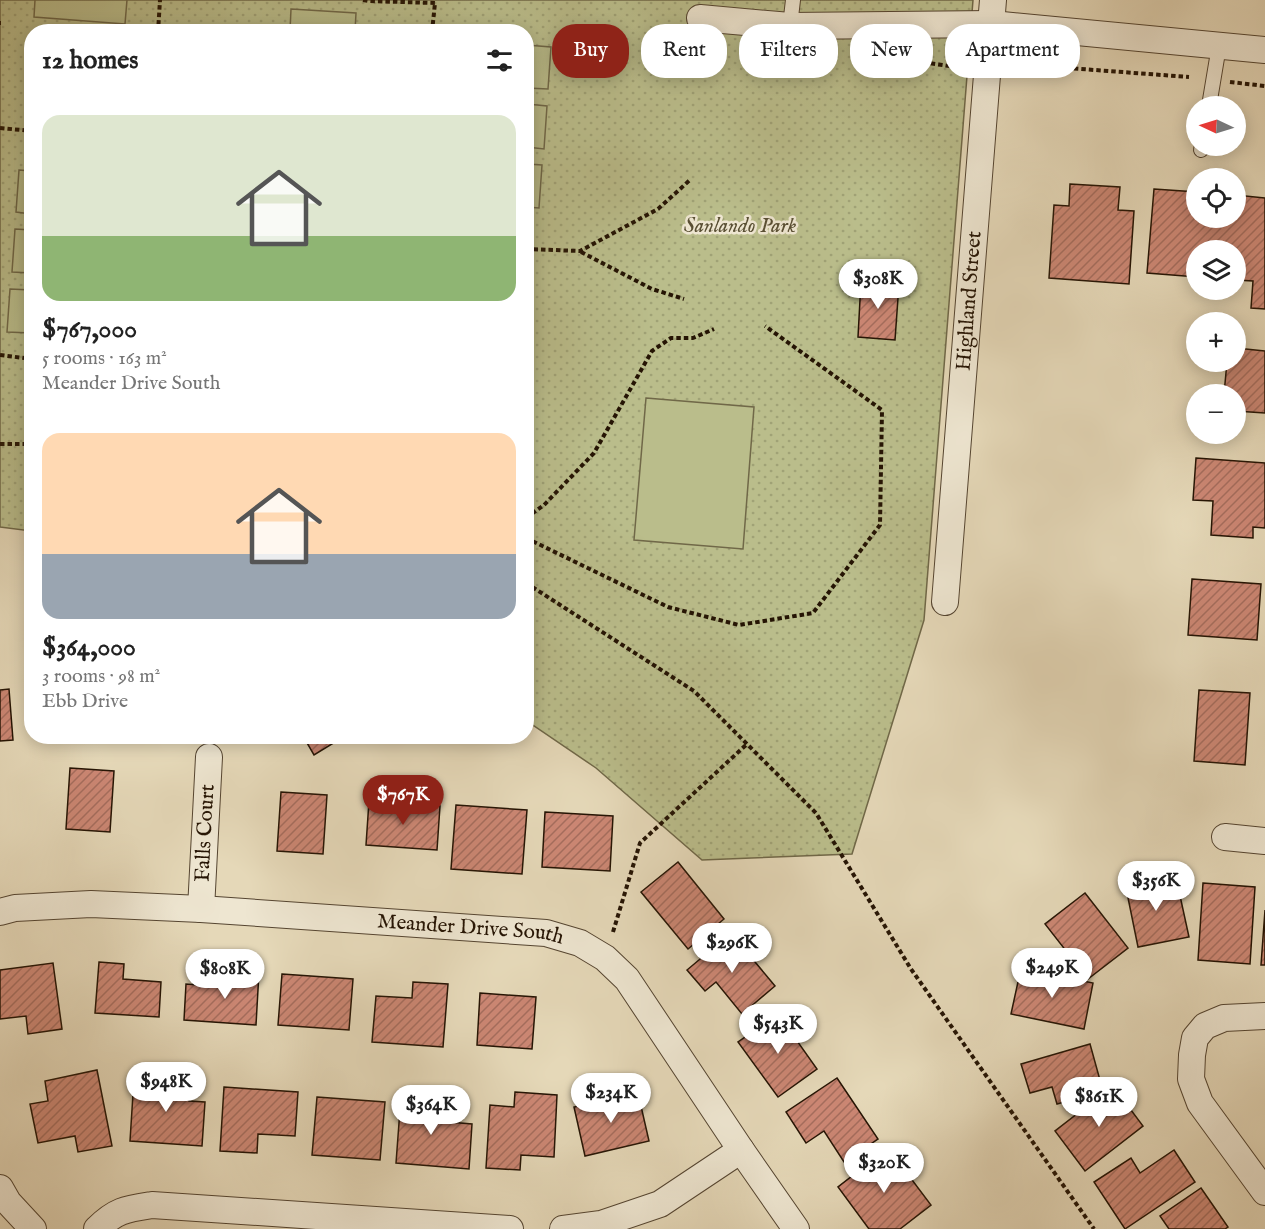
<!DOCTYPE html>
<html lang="en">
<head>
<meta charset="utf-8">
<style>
	:root { --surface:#fff; --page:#f2f2f2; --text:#222; --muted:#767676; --accent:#8f2418 }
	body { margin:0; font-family:"IM FELL English",serif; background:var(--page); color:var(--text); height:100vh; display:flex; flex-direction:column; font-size:22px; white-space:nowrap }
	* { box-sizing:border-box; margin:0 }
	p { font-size:20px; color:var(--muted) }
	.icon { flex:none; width:33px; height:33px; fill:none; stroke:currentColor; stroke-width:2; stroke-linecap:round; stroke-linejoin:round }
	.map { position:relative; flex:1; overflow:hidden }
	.sheet { position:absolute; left:24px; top:24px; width:510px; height:720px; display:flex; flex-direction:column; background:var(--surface); border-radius:24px; box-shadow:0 3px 15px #0003 }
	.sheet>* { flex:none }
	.top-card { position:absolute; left:552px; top:24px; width:570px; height:54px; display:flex; gap:12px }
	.needle { width:39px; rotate:274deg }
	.buttons { position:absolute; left:1186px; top:96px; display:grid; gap:12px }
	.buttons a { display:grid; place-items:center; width:60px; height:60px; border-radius:50%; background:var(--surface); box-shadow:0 3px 15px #0003; font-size:30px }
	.price { position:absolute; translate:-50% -51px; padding:0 14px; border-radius:21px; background:#fff; color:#222; font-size:20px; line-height:39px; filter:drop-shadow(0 2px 3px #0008) }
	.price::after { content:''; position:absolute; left:50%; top:36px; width:18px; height:14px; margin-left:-9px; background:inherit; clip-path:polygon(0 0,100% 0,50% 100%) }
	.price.active { background:var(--accent); color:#fff }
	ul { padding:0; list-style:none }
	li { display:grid; align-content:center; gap:12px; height:318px; padding:0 18px }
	li span { display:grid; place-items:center; height:186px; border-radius:18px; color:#555 }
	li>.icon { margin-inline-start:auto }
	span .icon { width:108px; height:108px; fill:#fffc; stroke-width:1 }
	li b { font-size:26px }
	h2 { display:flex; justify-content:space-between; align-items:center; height:72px; padding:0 18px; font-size:26px }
	.pill { padding:0 21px; border-radius:24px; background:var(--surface); box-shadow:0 3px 15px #0003; font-size:21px; line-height:54px }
	.pill.active { background:var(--accent); color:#fff }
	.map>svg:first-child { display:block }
	.grass { fill:url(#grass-dots); stroke:#706848; stroke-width:1.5 }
	.pitch { fill:#babd8b; stroke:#706848; stroke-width:1.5 }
	.building { fill:url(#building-hatch); stroke:#251404; stroke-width:1.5 }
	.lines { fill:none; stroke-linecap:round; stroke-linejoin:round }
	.lane-casing { stroke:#554531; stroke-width:16 }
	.street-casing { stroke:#554531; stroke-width:28 }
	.path { stroke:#251404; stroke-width:4; stroke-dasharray:4.5 3; stroke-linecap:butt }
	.lane { stroke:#eee6d1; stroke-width:14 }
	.street { stroke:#eee6d1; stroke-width:26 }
	.labels { text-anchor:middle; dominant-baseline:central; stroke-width:5; stroke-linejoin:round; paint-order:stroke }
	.park-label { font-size:21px; font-style:italic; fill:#594f33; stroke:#eee6d1 }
	.street-label { font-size:21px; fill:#251404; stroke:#eee6d1 }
</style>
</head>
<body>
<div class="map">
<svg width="1265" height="1229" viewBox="0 0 1265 1229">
	<defs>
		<pattern id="grass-dots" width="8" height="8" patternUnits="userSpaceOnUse" patternTransform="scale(1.5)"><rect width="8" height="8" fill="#babd8b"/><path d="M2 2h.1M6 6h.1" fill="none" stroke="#a0a276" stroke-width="1.8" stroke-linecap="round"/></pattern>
		<pattern id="building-hatch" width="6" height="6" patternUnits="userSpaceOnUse" patternTransform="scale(1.5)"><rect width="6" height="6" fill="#cc8774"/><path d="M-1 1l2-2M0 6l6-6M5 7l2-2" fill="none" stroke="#a56d5d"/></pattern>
	</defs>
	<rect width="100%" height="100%" fill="#e5d8b8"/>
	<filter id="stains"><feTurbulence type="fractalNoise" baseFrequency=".00333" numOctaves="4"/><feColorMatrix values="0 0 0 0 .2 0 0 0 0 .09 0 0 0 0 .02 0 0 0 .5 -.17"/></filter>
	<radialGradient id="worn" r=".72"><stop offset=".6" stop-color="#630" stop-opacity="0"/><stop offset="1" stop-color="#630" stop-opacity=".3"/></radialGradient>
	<!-- grass -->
	<polygon class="grass" points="0,0 973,0 924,620 852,854 702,860 596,768 527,721 526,32 32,32 31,531 0,527"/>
	<!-- pitch -->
	<g class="pitch">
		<polygon points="35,0 127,0 125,24 34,17"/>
		<polygon points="291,9 356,13 355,31 290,31"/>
		<polygon points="526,45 551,47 548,89 527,88"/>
		<polygon points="527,104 547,106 544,149 527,147"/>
		<polygon points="527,164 542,165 539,208 527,207"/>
		<polygon points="19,170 31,171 31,214 16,212"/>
		<polygon points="15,229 31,230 31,273 12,272"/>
		<polygon points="10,289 31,290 31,333 7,332"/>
		<polygon points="646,398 754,407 743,549 634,540"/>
	</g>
	<!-- building -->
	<g class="building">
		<polygon points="1070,184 1120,187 1118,210 1134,211 1129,284 1049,278 1054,205 1069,206"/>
		<polygon points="1154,189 1197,192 1197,218 1236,218 1236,195 1265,198 1265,309 1251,308 1253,281 1236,280 1236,250 1197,250 1197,277 1147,273"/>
		<polygon points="861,281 899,284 895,340 858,337"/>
		<polygon points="1236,348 1265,351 1265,413 1236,411 1236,394 1224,394 1227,362 1236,362"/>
		<polygon points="1196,458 1265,463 1265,528 1253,527 1253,538 1211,535 1213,501 1193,500"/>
		<polygon points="1192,579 1261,584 1257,640 1188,635"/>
		<polygon points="9,689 13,740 0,741 0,690"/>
		<polygon points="1199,690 1250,693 1245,765 1194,761"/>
		<polygon points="303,736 345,736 314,755"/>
		<polygon points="70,768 114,771 110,832 66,829"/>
		<polygon points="281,792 327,795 323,854 277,851"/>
		<polygon points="369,801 440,806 437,850 366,845"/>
		<polygon points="456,805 527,810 522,874 451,869"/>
		<polygon points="545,812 613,816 610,871 542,867"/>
		<polygon points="678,862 724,919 688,949 641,892"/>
		<polygon points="1146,874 1149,888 1177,882 1189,937 1138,947 1124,878"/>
		<polygon points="1203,883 1255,887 1250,964 1198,960"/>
		<polygon points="1085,893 1128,948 1088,979 1045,924"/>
		<polygon points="1265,910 1265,965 1261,965"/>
		<polygon points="731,933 775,986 742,1014 716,982 705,991 687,970"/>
		<polygon points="99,962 124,964 123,979 161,982 159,1017 95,1013"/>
		<polygon points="53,963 62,1029 28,1034 26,1016 0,1019 0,970"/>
		<polygon points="1021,968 1093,983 1084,1029 1011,1014"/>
		<polygon points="225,970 259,972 256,1025 184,1020 186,984 224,987"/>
		<polygon points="282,974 353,979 349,1030 278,1025"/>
		<polygon points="413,982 448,984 443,1047 372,1042 376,996 412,998"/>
		<polygon points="480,993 536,997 532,1049 477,1045"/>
		<polygon points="778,1014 817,1069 778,1097 738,1042"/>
		<polygon points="1090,1044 1103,1091 1057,1104 1052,1087 1030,1093 1021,1064"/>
		<polygon points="97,1070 112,1146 78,1152 75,1136 38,1143 30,1104 48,1101 45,1081"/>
		<polygon points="134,1078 191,1082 189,1101 205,1102 202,1146 130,1141"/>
		<polygon points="837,1078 878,1139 844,1162 824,1131 806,1143 786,1112"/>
		<polygon points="1113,1086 1143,1126 1085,1171 1055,1131"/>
		<polygon points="224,1087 298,1092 295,1136 258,1134 257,1153 220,1151"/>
		<polygon points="515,1092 557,1095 554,1157 521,1155 520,1170 486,1168 490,1105 514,1107"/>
		<polygon points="638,1093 649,1141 585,1156 574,1107"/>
		<polygon points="401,1096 439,1099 437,1121 472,1124 469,1169 396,1163"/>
		<polygon points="317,1097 385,1102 380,1160 312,1155"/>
		<polygon points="888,1148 931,1205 900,1229 869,1229 838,1187"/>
		<polygon points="1174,1150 1195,1182 1125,1229 1094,1182 1131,1158 1140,1173"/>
		<polygon points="1201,1188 1228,1227 1225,1229 1169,1229 1160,1216"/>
	</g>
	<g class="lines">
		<defs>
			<g id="lane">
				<polyline points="790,26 793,0"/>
				<polyline points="1209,106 1219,46"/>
				<polyline points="1201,150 1202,146"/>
			</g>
			<g id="street">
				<polyline points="700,18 790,26 992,24 1265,50"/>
				<path id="s1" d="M945 602 993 0"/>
				<polyline points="1225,837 1265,841"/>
				<path id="s2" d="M201 909 209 757"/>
				<path id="s3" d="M0 912 15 908 91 904 201 909 546 933 580 943 605 958 627 979 741 1150 796 1229"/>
				<polyline points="1265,1016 1224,1018 1205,1026 1195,1038 1192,1055 1191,1079 1200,1103 1265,1192"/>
				<polyline points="0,1188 8,1202 33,1229"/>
				<path d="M97 1229C116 1210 126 1209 152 1205L510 1229"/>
				<polyline points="563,1229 601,1224 660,1204 741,1150"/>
			</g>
		</defs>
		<!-- lane casing -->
		<use href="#lane" class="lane-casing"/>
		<!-- street casing -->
		<use href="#street" class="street-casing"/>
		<!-- path -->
		<g class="path">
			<polyline points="363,0 369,1 435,3 435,0"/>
			<polyline points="0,23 1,23"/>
			<polyline points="158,32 160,0"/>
			<polyline points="432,32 435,3"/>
			<polyline points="864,61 887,57 956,67 964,66"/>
			<polyline points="1014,64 1189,77"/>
			<polyline points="1230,82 1265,86"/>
			<polyline points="0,128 32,131"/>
			<polyline points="526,249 580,251 658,209 691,179"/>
			<polyline points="581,252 652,289 684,299"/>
			<polyline points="0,355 32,359"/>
			<polyline points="0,444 32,444"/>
			<polyline points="526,518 544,505 594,453 652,351 671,338 693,338 714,329"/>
			<polyline points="526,538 668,607 739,625 813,613 880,525 882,410 765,326"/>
			<polyline points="526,583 694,691 816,813 911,969 1094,1229"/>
			<polyline points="613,932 640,843 747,744"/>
		</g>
		<!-- lane -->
		<use href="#lane" class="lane"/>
		<!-- street -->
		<use href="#street" class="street"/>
	</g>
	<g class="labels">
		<!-- park labels -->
		<g class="park-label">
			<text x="740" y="226">Sanlando Park</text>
		</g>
		<!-- street labels -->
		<g class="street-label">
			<text stroke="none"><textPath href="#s1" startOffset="302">Highland Street</textPath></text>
			<text stroke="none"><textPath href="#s2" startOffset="76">Falls Court</textPath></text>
			<text stroke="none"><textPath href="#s3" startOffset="472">Meander Drive South</textPath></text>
		</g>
	</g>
	<rect width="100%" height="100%" filter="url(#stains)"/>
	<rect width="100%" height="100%" fill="url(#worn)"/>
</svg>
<div class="buttons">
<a><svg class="needle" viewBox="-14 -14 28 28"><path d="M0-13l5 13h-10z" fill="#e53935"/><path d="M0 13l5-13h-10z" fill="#767676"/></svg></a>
<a><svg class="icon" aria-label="locate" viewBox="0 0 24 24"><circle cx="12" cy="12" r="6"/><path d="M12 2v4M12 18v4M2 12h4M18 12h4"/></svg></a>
<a><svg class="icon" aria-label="layers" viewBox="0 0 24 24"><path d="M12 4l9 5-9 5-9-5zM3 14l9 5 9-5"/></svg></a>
<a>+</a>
<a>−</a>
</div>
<b class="price" style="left:878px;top:310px">$308K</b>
<b class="price active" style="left:403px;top:826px">$767K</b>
<b class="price" style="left:1156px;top:912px">$356K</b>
<b class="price" style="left:732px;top:974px">$296K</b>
<b class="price" style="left:1052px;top:999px">$249K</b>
<b class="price" style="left:225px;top:1000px">$808K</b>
<b class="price" style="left:778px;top:1055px">$543K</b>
<b class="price" style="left:166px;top:1113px">$948K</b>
<b class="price" style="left:611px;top:1124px">$234K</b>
<b class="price" style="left:1099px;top:1128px">$861K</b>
<b class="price" style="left:431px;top:1136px">$364K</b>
<b class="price" style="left:884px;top:1194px">$320K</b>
<div class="top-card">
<a class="pill active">Buy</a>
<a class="pill">Rent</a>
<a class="pill">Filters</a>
<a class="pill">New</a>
<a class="pill">Apartment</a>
</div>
<section class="sheet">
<h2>12 homes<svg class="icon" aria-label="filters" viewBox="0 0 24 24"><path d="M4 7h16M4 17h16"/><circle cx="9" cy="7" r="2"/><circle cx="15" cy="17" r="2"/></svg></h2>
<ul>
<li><span style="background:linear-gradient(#dfe7d0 65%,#8fb573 0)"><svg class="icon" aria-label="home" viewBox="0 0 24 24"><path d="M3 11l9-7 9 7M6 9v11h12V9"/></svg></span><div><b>$767,000</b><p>5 rooms · 163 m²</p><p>Meander Drive South</p></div></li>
<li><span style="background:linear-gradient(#ffd9b3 65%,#9aa5b1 0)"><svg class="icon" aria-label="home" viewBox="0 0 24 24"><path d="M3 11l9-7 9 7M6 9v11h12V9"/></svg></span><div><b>$364,000</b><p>3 rooms · 98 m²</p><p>Ebb Drive</p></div></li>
</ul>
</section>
</div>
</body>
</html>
